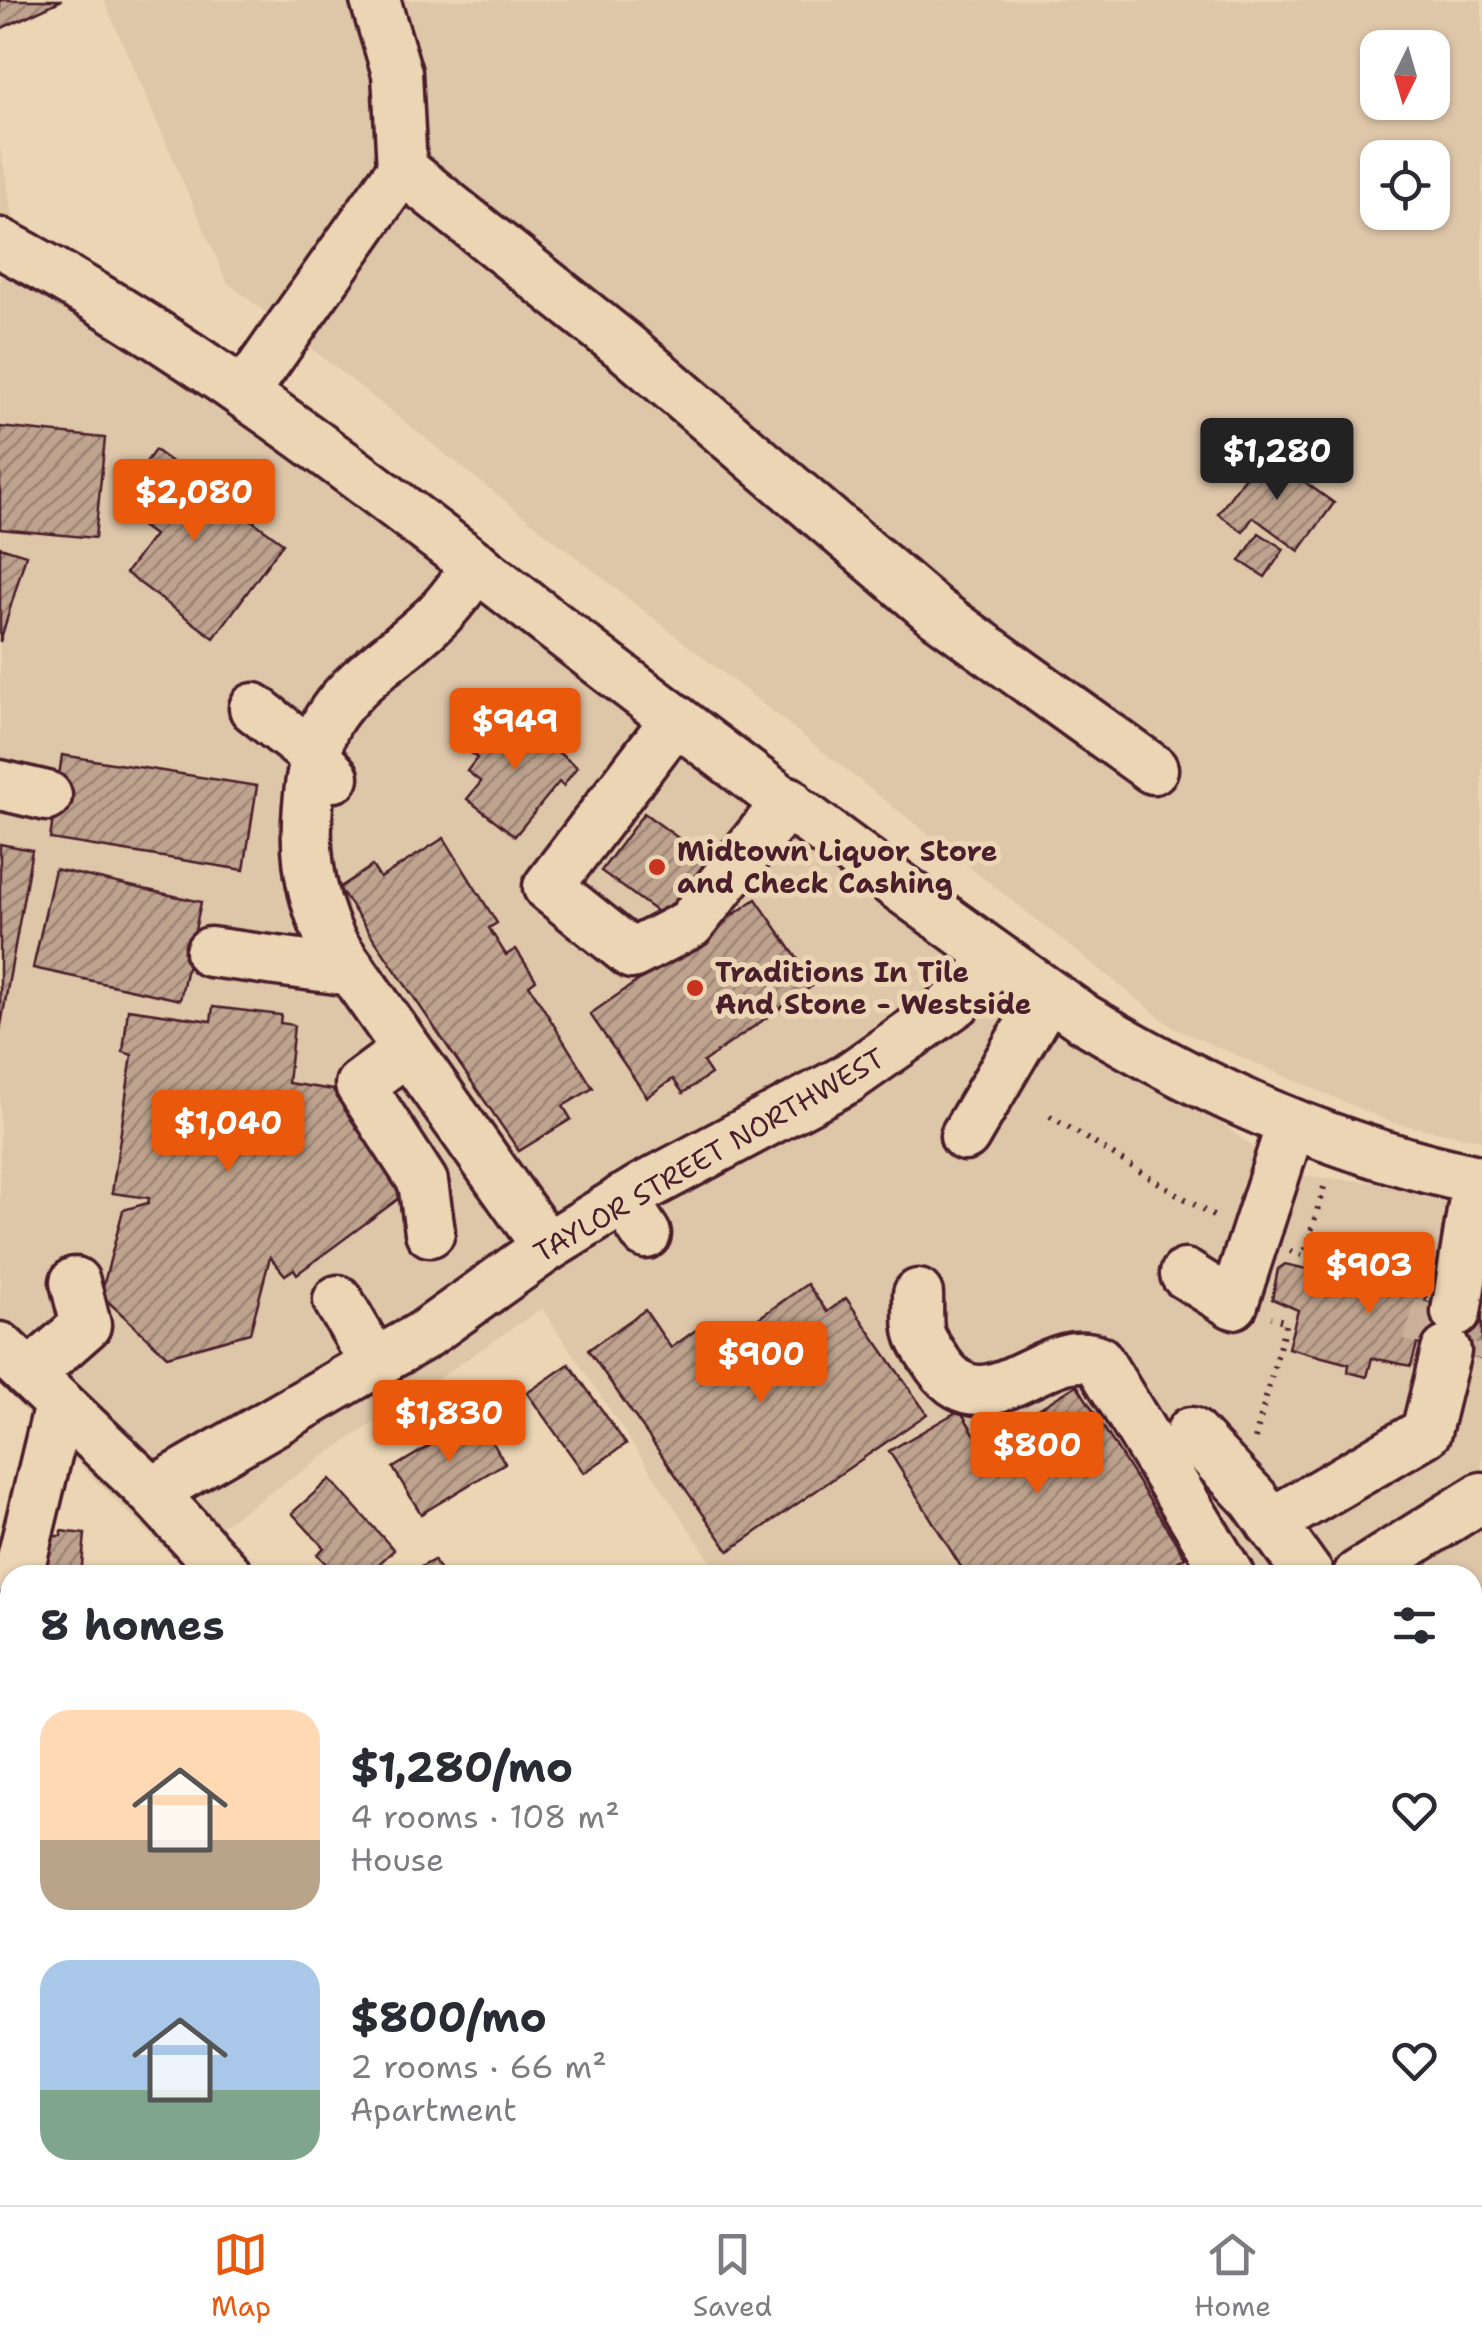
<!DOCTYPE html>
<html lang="en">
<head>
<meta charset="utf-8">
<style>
	:root { --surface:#fff; --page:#f7f7f7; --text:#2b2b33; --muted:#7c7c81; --line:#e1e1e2; --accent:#ea580c }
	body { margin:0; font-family:"Shantell Sans",sans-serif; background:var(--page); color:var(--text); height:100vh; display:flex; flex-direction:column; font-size:38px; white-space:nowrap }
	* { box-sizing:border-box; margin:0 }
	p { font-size:32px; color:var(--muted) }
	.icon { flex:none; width:55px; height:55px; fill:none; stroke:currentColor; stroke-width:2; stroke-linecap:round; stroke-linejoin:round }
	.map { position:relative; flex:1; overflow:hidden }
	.sheet { position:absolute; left:0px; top:1565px; width:1482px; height:640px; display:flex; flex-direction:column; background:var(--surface); border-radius:30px 30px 0 0; box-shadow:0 2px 8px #0004 }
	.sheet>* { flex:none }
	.needle { width:65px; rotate:185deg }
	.tools { position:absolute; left:1360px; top:30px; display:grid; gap:20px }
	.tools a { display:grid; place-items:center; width:90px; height:90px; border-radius:20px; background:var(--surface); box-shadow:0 2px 8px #0004; font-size:50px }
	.price { position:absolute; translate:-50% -85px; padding:0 22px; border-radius:10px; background:var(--accent); color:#fff; font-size:32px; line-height:65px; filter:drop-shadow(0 2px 5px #0008) }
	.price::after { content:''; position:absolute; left:50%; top:60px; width:30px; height:22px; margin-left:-15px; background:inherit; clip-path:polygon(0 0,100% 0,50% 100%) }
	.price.selected { background:#222; color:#fff }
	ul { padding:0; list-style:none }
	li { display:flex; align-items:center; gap:30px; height:250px; padding:0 40px }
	li span { display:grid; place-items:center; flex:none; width:280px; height:200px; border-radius:30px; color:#555 }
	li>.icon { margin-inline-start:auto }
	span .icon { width:120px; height:120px; fill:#fffc; stroke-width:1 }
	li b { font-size:42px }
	h2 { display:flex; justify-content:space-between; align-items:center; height:120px; padding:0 40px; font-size:42px }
	.tabs { display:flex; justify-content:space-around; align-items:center; height:140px; border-top:2px solid var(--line); background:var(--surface); font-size:28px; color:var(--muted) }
	.tabs a { display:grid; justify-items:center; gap:5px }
	.tabs .selected { color:var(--accent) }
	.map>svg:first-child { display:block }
	.built { fill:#dec6a9; fill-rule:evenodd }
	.building { fill:url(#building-hatch); stroke:#4a1f2b; stroke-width:2.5 }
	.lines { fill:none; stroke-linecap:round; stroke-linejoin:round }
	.minor-tunnel { stroke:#cbb199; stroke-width:48; stroke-dasharray:48 24; stroke-linecap:butt }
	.minor-casing { stroke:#4a1f2b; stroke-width:55 }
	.path { stroke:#4a1f2b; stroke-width:6; stroke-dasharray:2.5 8; stroke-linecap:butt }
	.minor { stroke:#ebd5b4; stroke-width:48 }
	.poi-dot { fill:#c8321e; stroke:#ebd5b4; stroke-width:4 }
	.labels { text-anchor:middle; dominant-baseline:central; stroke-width:10; stroke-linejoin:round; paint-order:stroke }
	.poi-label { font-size:28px; font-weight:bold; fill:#4a1f2b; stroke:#ebd5b4; text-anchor:start }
	.street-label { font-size:28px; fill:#4a1f2b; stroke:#ebd5b4 }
</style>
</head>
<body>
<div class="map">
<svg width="1482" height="2205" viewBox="0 0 1482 2205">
	<defs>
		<pattern id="building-hatch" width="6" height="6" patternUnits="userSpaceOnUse" patternTransform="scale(2.5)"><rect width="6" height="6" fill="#bea38e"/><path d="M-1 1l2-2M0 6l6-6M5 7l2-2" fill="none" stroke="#9c8474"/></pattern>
	</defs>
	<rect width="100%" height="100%" fill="#ebd5b4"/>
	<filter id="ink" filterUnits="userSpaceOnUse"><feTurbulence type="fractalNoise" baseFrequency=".01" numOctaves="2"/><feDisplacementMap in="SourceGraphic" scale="20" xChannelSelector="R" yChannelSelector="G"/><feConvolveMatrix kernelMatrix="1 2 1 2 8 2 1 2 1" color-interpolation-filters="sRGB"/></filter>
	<g filter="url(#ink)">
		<!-- built -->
		<g class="built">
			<path d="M104 0H1482V1140L1393 1123 1174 1028 227 282ZM1378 48H1432V102H1378ZM1378 158H1432V212H1378Z"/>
			<polygon points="0,147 16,235 1291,1175 1482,1192 1482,1935 1473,1940 1472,1575 720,1575 542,1308 174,1558 0,1386"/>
		</g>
		<!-- building -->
		<g class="building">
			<polygon points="0,0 62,0 0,29"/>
			<polygon points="0,427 105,438 95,538 0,529"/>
			<polygon points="155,450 283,543 214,638 126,573 154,535 114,506"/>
			<polygon points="1263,452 1334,503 1299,551 1253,517 1243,532 1218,514"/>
			<polygon points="1259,533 1284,549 1265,577 1240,561"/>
			<polygon points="0,547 26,555 0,642"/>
			<polygon points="504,710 577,767 563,786 559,782 515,836 467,799 481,782 467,771 477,758 471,753"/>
			<polygon points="62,755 257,786 244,870 50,839"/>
			<polygon points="644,813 714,864 671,922 601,871"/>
			<polygon points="444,838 497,923 489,928 506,955 516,949 536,980 529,985 593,1088 563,1106 571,1119 519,1151 339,888 372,866 380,878"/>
			<polygon points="0,844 32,850 0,1031"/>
			<polygon points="55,869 201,902 180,1000 33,968"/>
			<polygon points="756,899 815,984 703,1062 711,1074 683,1093 673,1079 647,1097 590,1014"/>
			<polygon points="213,1007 281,1015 280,1023 294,1025 288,1083 333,1090 409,1191 297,1274 294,1269 285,1275 270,1257 250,1333 167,1356 101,1295 123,1210 148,1203 149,1198 112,1193 132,1055 123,1052 128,1009 211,1021"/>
			<polygon points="1309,1258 1429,1287 1425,1302 1482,1317 1482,1359 1417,1344 1411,1366 1372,1358 1367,1377 1348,1372 1349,1364 1288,1348 1298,1310 1272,1299 1278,1269 1285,1264 1307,1269"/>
			<polygon points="807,1284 827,1312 846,1298 927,1414 729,1551 588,1350 645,1310 671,1348 700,1327 715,1349"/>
			<polygon points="569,1364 626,1444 584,1473 527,1393"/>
			<polygon points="1077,1385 1185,1557 1157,1575 966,1575 889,1451 960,1410 981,1445"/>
			<polygon points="477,1417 505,1463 421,1514 393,1468"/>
			<polygon points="330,1479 394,1550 367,1575 336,1575 317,1554 324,1548 292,1513"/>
			<polygon points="61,1531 85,1534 81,1575 26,1575 45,1542 52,1543 53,1536 61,1536"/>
			<polygon points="434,1560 442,1575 406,1575"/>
			<polygon points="1482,1623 1482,1804 1472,1789 1472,1629"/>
			<polygon points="1482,1834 1482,1907 1472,1892 1472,1840"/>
			<polygon points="8,1952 10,1952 10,2009 0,2007"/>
			<polygon points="0,2025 10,2027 10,2088 0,2087"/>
			<polygon points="0,2118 10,2120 10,2179 0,2178"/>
			<polygon points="1478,2144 1482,2179 1472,2183 1472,2145"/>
			<polygon points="92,2195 156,2195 155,2205 90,2205"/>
			<polygon points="270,2195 340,2195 338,2205 269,2202"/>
			<polygon points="394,2195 457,2195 455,2205 392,2205"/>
			<polygon points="1126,2195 1140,2195 1145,2205 1105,2205"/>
			<polygon points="1151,2195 1203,2195 1207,2205 1155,2205"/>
			<polygon points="1263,2195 1308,2195 1312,2205 1264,2205"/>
			<polygon points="1356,2195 1406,2195 1408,2199 1393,2205 1360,2205"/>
		</g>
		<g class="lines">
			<!-- minor-tunnel -->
			<g class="minor-tunnel">
				<polyline points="1427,1346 1439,1306"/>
				<polyline points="1479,1359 1482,1345"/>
			</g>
			<defs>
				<g id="minor">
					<polyline points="402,169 624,346 934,611 1153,769"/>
					<path d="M0 243C199 348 376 489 554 626 727 760 903 892 1083 1018 1209 1094 1338 1151 1482 1181"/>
					<polyline points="244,393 402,169 397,73 375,0"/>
					<path d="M477 566C463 584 450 605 433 620 400 652 358 676 332 714 319 732 315 758 311 779 302 841 306 887 332 943L547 1247"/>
					<polyline points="254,708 315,756 334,777"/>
					<polyline points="675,720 548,887 632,954 690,924 788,801"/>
					<polyline points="0,785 47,796"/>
					<polyline points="210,952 352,971"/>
					<polyline points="407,1050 360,1085 423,1182 430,1232"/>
					<polyline points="965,1136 1048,994"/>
					<polyline points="623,1199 646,1234"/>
					<polyline points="1185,1274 1233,1304 1291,1125"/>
					<path d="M918 1294C919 1335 914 1330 939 1366 987 1432 1044 1339 1098 1360L1229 1575"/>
					<polyline points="338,1300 375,1364"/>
					<polyline points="1456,1312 1477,1180"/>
					<polyline points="0,1347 152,1492 228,1575"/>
					<polyline points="29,1375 86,1325 75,1282"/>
					<polyline points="1191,1432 1254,1499 1309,1575"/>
					<polyline points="152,1492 424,1335 547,1247 644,1187 847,1079 958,1001 997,958"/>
					<polyline points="1271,1523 1426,1432 1446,1351"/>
					<polyline points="18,1575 59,1405"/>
					<polyline points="1358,1575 1482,1497"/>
					<polyline points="577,2195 582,2205"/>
				</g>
			</defs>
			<!-- minor casing -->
			<use href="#minor" class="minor-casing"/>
			<!-- path -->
			<g class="path">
				<polyline points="1050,1116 1218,1219"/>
				<polyline points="1290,1251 1304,1256 1326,1180"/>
				<polyline points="1255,1439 1286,1322 1271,1317"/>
			</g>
			<!-- minor -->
			<use href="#minor" class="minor"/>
		</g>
	</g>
	<!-- markers -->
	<g class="poi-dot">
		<circle cx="657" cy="867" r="10"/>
		<circle cx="695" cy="988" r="10"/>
	</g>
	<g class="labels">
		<!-- poi labels -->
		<g class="poi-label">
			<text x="677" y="851">Midtown Liquor Store<tspan x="677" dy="32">and Check Cashing</tspan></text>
			<text x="715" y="972">Traditions In Tile<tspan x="715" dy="32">And Stone - Westside</tspan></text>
		</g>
		<!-- street labels -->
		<g class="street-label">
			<text transform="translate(709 1155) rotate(-30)">TAYLOR STREET NORTHWEST</text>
		</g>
	</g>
</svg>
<div class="tools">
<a><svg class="needle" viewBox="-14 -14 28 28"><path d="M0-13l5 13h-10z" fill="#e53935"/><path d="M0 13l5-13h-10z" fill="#7c7c81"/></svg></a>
<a><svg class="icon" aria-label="locate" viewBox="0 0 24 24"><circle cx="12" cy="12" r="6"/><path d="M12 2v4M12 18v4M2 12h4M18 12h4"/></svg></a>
</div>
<b class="price selected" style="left:1277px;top:503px">$1,280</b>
<b class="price" style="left:194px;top:544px">$2,080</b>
<b class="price" style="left:515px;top:773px">$949</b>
<b class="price" style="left:228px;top:1175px">$1,040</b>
<b class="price" style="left:1369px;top:1317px">$903</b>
<b class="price" style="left:761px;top:1406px">$900</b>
<b class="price" style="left:449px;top:1465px">$1,830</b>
<b class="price" style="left:1037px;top:1497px">$800</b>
<section class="sheet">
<h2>8 homes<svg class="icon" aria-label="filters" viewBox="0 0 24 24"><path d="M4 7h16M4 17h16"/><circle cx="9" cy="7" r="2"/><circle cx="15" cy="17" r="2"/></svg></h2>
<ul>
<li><span style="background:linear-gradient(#ffd9b3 65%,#b9a48a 0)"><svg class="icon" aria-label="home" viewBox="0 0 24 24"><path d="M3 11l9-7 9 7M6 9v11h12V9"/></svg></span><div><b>$1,280/mo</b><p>4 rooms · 108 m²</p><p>House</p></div><svg class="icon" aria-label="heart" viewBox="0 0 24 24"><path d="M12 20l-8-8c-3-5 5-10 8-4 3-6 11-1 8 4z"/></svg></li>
<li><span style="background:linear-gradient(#a9c7e8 65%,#7fa58c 0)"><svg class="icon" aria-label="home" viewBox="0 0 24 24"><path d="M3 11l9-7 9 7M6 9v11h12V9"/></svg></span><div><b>$800/mo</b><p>2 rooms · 66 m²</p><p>Apartment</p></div><svg class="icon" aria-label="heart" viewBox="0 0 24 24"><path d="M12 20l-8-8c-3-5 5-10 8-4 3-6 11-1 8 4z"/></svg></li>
</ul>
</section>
</div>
<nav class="tabs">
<a class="selected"><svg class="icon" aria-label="map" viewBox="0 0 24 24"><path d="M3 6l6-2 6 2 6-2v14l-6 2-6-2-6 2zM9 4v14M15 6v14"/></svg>Map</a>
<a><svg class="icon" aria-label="saved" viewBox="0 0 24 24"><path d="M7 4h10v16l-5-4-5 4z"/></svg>Saved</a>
<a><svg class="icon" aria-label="home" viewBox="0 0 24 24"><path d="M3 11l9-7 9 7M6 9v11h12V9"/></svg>Home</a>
</nav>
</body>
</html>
